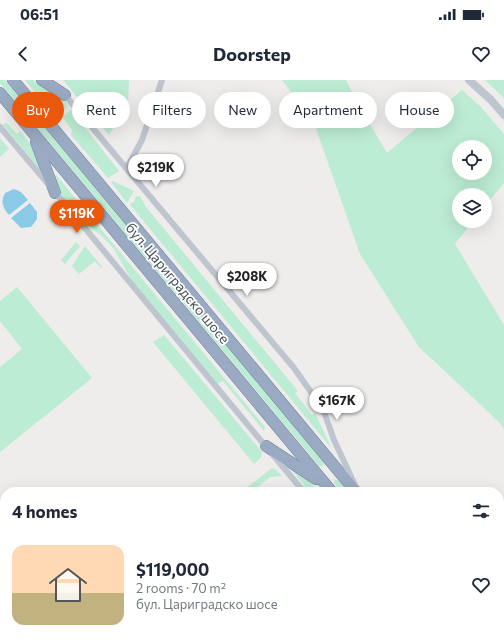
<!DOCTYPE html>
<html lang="en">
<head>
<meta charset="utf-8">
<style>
	:root { --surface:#fff; --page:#f2f2f3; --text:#1f2937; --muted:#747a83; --accent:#ea580c }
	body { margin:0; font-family:Commissioner,sans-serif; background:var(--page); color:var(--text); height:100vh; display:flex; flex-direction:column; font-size:15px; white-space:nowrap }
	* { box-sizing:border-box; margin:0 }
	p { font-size:13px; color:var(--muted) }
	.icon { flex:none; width:22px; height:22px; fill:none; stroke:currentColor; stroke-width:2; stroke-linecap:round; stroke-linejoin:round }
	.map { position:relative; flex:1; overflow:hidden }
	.drawer { position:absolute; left:0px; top:407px; width:504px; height:156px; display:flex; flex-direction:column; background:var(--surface); border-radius:16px 16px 0 0; box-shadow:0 4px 16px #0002 }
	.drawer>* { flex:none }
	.guide { position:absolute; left:12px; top:12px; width:480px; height:36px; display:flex; gap:8px }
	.fabs { position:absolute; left:452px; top:60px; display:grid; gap:8px }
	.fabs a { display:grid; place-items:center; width:40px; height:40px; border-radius:50%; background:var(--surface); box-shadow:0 4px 16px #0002; font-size:20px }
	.price { position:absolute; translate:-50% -34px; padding:0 9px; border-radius:14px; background:#fff; color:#222; font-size:13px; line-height:26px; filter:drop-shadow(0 1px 2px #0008) }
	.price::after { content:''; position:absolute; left:50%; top:24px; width:12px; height:9px; margin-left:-6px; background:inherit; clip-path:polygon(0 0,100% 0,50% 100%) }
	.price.selected { background:var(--accent); color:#fff }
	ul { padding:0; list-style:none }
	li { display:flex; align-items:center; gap:12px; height:100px; padding:0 12px }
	li span { display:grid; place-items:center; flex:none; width:112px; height:80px; border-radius:12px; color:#555 }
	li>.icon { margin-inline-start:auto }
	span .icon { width:48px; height:48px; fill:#fffc; stroke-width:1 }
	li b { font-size:17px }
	h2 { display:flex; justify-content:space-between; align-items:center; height:48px; padding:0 12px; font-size:17px }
	.tag { padding:0 14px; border-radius:18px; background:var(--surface); box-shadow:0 4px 16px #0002; font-size:14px; line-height:36px }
	.tag.selected { background:var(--accent); color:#fff }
	.status { display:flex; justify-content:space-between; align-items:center; height:28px; padding:0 20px; background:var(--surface); direction:ltr }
	.status svg { height:11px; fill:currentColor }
	header { display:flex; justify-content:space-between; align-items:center; height:52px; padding:0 12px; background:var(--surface); font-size:18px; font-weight:700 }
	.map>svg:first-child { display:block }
	.green { fill:#bcecd3; fill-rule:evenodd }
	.water { fill:#8bcae7 }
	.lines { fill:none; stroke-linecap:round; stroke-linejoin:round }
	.trunk-casing { stroke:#7185a5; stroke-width:12 }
	.minor { stroke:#bec5ce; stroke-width:6 }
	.tertiary { stroke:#bec5ce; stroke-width:8 }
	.trunk { stroke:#9aaac2; stroke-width:11 }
	.labels { text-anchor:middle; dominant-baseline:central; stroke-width:3.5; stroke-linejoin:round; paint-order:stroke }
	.street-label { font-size:14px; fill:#464e59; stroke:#fff }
</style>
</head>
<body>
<div class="status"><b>06:51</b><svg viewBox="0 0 49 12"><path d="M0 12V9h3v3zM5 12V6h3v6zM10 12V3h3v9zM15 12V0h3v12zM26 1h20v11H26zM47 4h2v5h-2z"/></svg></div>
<header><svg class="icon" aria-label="back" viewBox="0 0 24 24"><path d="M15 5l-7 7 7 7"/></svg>Doorstep<svg class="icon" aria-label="heart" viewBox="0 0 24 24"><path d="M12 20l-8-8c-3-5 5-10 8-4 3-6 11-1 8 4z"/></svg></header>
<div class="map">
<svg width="504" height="563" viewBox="0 0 504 563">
	<rect width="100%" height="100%" fill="#efecec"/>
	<!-- green -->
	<g class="green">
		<polygon points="0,0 5,0 324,382 323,386 319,386 0,3"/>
		<polygon points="25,0 33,0 67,23 68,27 60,33 48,21 44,23"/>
		<polygon points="63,0 129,0 128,24 109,55"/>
		<path d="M282 0H346L358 24 387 73 462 10 481 27 504 54V103L485 126V115H459V141H473L455 164 504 245V349L500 343 419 267 360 174 313 40ZM459 67H485V93H459Z"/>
		<polygon points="485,0 504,0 504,18"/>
		<polygon points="71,30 119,91 108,98 71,55 72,50 62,37"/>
		<polygon points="6,42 17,54 20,51 35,70 44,94 3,45"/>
		<polygon points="0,58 9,69 0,77"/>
		<polygon points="56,95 265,347 264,351 223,301 218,304 132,201 114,169 101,155 92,149 78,136 63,117 54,98"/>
		<polygon points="113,101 134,111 127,123 111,102"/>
		<polygon points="136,116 140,116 146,127 298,311 295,313 312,335 315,333 332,369 131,126 130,124 134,122"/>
		<polygon points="76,162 80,166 65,184 61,180"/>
		<polygon points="85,166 102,187 101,188 95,181 79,194 72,186"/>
		<polygon points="17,207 92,298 0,372 0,287 22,269 0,241 0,221"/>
		<polygon points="164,255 262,372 261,378 254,384 153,262"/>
		<polygon points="285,381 321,412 309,412"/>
		<polygon points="272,388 275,389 282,396 270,397 252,412 241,412"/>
		<polygon points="335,400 338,400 347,412 341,412 334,403"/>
		<polygon points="0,500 5,506 5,548 0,546"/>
		<polygon points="288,558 311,558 305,563 293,563"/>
	</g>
	<!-- water -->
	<g class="water">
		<path d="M14 109 21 112 28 120 9 135C3 128 0 122 5 113Z"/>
		<polygon points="30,123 37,132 37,139 31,147 21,148 11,138"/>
	</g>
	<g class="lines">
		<defs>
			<g id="trunk">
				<polyline points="13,0 356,412"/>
				<polyline points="42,0 65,15"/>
				<polyline points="0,13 332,412"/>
				<polyline points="36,62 55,113"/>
				<polyline points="266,366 316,399"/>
				<polyline points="455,558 459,563"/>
				<polyline points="479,558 483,563"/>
			</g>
		</defs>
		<!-- trunk casing -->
		<use href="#trunk" class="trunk-casing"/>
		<!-- minor -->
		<g class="minor">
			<polyline points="64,14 294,288 323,329 334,360 355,405"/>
			<polyline points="0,47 49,105"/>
			<polyline points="127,88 142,60 162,0"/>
			<polyline points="55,112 267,368"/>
			<polyline points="273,375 304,412"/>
			<polyline points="422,558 425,563"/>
			<polyline points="439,558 441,563"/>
			<polyline points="499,558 503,563"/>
		</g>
		<!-- tertiary -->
		<polyline class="tertiary" points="469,0 491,20 504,35"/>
		<!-- trunk -->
		<use href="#trunk" class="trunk"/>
	</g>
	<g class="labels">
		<!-- street labels -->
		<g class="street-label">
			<text transform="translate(178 203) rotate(50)">бул. Цариградско шосе</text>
		</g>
	</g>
</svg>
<div class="fabs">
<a><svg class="icon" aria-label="locate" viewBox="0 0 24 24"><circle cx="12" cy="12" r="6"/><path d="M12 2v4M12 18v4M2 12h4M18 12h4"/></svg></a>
<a><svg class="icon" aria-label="layers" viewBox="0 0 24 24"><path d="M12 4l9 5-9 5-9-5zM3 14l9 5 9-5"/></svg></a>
</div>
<b class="price" style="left:156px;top:108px">$219K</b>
<b class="price selected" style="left:77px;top:154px">$119K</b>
<b class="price" style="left:247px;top:217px">$208K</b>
<b class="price" style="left:337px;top:341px">$167K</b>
<div class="guide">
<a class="tag selected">Buy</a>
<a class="tag">Rent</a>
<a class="tag">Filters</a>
<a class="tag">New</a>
<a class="tag">Apartment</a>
<a class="tag">House</a>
</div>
<section class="drawer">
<h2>4 homes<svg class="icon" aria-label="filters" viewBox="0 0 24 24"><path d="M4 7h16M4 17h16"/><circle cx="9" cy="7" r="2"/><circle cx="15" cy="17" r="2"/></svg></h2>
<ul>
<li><span style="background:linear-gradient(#ffd9b3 60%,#c2b280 0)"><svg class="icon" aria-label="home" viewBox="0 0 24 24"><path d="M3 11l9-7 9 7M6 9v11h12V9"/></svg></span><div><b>$119,000</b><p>2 rooms · 70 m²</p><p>бул. Цариградско шосе</p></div><svg class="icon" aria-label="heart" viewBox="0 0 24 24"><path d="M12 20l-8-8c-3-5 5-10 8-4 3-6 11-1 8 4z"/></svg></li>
</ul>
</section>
</div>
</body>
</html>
